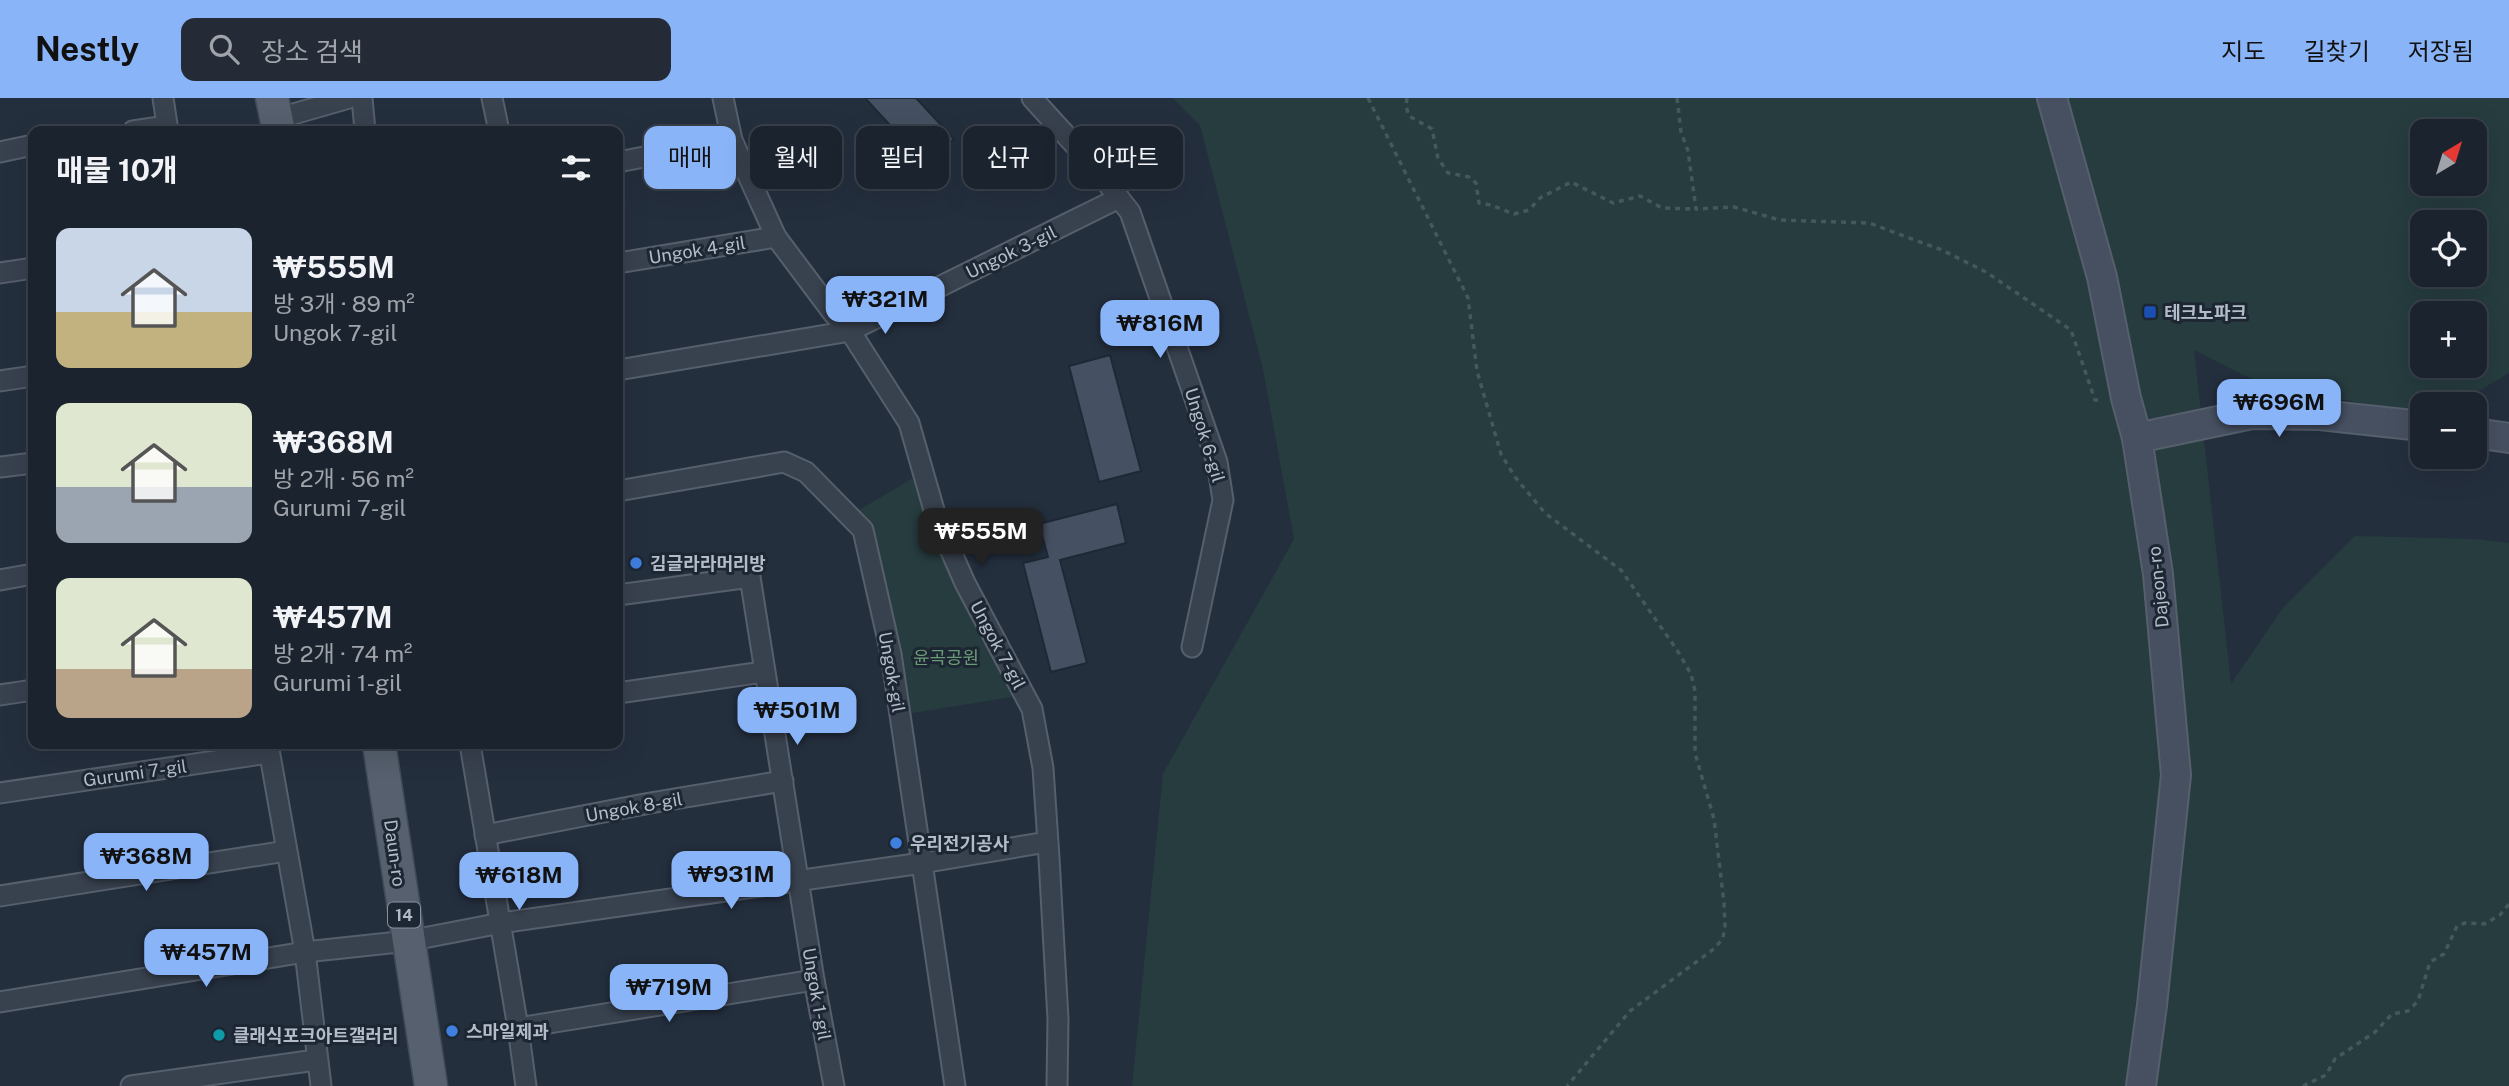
<!DOCTYPE html>
<html lang="ko">
<head>
<meta charset="utf-8">
<style>
	:root { --surface:#1b232e; --page:#242b36; --text:#f1f3f6; --muted:#a0a4aa; --line:#39404a; --accent:#8ab4f8 }
	body { margin:0; font-family:"Public Sans","Noto Sans KR",sans-serif; background:var(--page); color:var(--text); height:100vh; display:flex; flex-direction:column; font-size:26px; white-space:nowrap }
	* { box-sizing:border-box; margin:0 }
	p { font-size:23px; color:var(--muted) }
	.icon { flex:none; width:38px; height:38px; fill:none; stroke:currentColor; stroke-width:2; stroke-linecap:round; stroke-linejoin:round }
	.map { position:relative; flex:1; overflow:hidden }
	.sheet { position:absolute; left:28px; top:28px; width:595px; height:623px; display:flex; flex-direction:column; background:var(--surface); border-radius:14px; box-shadow:0 7px 28px #0002,0 0 0 2px var(--line) }
	.sheet>* { flex:none }
	.guide { position:absolute; left:644px; top:28px; width:665px; height:63px; display:flex; gap:14px }
	.needle { width:46px; rotate:38deg }
	.buttons { position:absolute; left:2410px; top:21px; display:grid; gap:14px }
	.buttons a { display:grid; place-items:center; width:77px; height:77px; border-radius:14px; background:var(--surface); box-shadow:0 7px 28px #0002,0 0 0 2px var(--line); font-size:35px }
	.price { position:absolute; translate:-50% -60px; padding:0 16px; border-radius:14px; background:var(--accent); color:#111; font-size:23px; line-height:46px; filter:drop-shadow(0 2px 4px #0008) }
	.price::after { content:''; position:absolute; left:50%; top:42px; width:21px; height:16px; margin-left:-10px; background:inherit; clip-path:polygon(0 0,100% 0,50% 100%) }
	.price.selected { background:#222; color:#fff }
	ul { padding:0; list-style:none }
	li { display:flex; align-items:center; gap:21px; height:175px; padding:0 28px }
	li span { display:grid; place-items:center; flex:none; width:196px; height:140px; border-radius:14px; color:#555 }
	li>.icon { margin-inline-start:auto }
	span .icon { width:84px; height:84px; fill:#fffc; stroke-width:1 }
	li b { font-size:30px }
	h2 { display:flex; justify-content:space-between; align-items:center; height:84px; padding:0 28px; font-size:30px }
	.chip { padding:0 24px; border-radius:14px; background:var(--surface); box-shadow:0 7px 28px #0002,0 0 0 2px var(--line); font-size:24px; line-height:63px }
	.chip.selected { background:var(--accent); color:#111 }
	header { display:flex; align-items:center; gap:42px; box-sizing:border-box; height:98px; padding:0 35px; background:var(--accent); color:#111 }
	header strong { font-size:33px }
	nav { display:flex; gap:38px; margin-inline-start:auto; font-size:24px }
	.search { width:490px; height:63px; background:var(--page); display:flex; align-items:center; gap:18px; box-sizing:border-box; padding:0 24px; border-radius:14px; color:var(--muted); font-size:26px }
	.map>svg:first-child { display:block }
	.green { fill:#263c3f; fill-rule:evenodd }
	.building { fill:#455162; stroke:#1f2835; stroke-width:2 }
	.lines { fill:none; stroke-linecap:round; stroke-linejoin:round }
	.minor-casing { stroke:#565f6c; stroke-width:23 }
	.secondary-casing { stroke:#565f6c; stroke-width:32 }
	.primary-casing { stroke:#414a57; stroke-width:35 }
	.path { stroke:#44595c; stroke-width:3.5; stroke-dasharray:5 5; stroke-linecap:butt }
	.minor { stroke:#38414e; stroke-width:19 }
	.secondary { stroke:#465061; stroke-width:28 }
	.primary { stroke:#56606e; stroke-width:32 }
	.transit-dot { fill:#1a4fb4; stroke:#1d2633; stroke-width:2.5 }
	.shop-dot { fill:#3f7fe0; stroke:#1d2633; stroke-width:2.5 }
	.culture-dot { fill:#0f9aa8; stroke:#1d2633; stroke-width:2.5 }
	.labels { text-anchor:middle; dominant-baseline:central; stroke-width:6; stroke-linejoin:round; paint-order:stroke }
	.shield { fill:#1d2633; stroke:#878f9c; stroke-width:2 }
	.shield-label { font-size:16px; font-weight:bold; fill:#b4bcc9 }
	.street-label { font-size:18px; fill:#b4bcc9; stroke:#1d2633 }
	.poi-label { font-size:18px; font-weight:bold; fill:#b4bcc9; stroke:#1d2633; text-anchor:start }
	.park-label { font-size:18px; fill:#6b9a76; stroke:#1d2633 }
</style>
</head>
<body>
<header>
<strong>Nestly</strong>
<div class="search"><svg class="icon" aria-label="search" viewBox="0 0 24 24"><circle cx="10" cy="10" r="6"/><path d="M15 15l6 6"/></svg>장소 검색</div>
<nav><a>지도</a><a>길찾기</a><a>저장됨</a></nav>
</header>
<div class="map">
<svg width="2509" height="988" viewBox="0 0 2509 988">
	<rect width="100%" height="100%" fill="#242f3e"/>
	<!-- green -->
	<g class="green">
		<path d="M1173 0H2509V275C2477 294 2461 306 2422 306V310L2406 313 2265 288 2194 252 2231 586 2282 511 2355 438 2475 441 2509 445V988H1132L1163 676 1294 441 1263 271 1200 27ZM2422 33H2474V86H2422ZM2422 124H2474V177H2422ZM2422 215H2474V268H2422Z"/>
		<polygon points="920,376 1018,598 906,616 856,414"/>
	</g>
	<!-- building -->
	<g class="building">
		<polygon points="865,0 916,0 954,41 926,66"/>
		<polygon points="1110,257 1141,373 1099,384 1069,268"/>
		<polygon points="1117,406 1126,445 1060,462 1087,565 1051,574 1023,465 1048,459 1039,426"/>
	</g>
	<g class="lines">
		<defs>
			<g id="minor">
				<polyline points="163,0 168,33"/>
				<polyline points="362,0 365,33"/>
				<polyline points="492,0 499,33"/>
				<polyline points="723,0 732,42 776,139 833,215 850,233 909,325 936,419 965,485 1032,611 1043,670 1049,760 1058,921 1057,988"/>
				<polyline points="1032,0 1093,67 1130,114 1217,364 1223,402 1192,549"/>
				<polyline points="276,21 349,0"/>
				<polyline points="133,33 167,28"/>
				<polyline points="0,54 33,47"/>
				<polyline points="618,64 732,42"/>
				<polyline points="618,165 776,139"/>
				<polyline points="0,175 33,170"/>
				<polyline points="618,272 850,233 1119,100"/>
				<polyline points="0,283 33,278"/>
				<polyline points="0,369 33,365"/>
				<polyline points="618,393 784,364 806,374 863,432 891,556 955,988"/>
				<polyline points="0,482 33,476"/>
				<polyline points="618,497 750,479 814,882 834,988"/>
				<polyline points="618,595 763,574"/>
				<polyline points="0,597 33,592"/>
				<polyline points="268,646 305,854 321,988"/>
				<polyline points="470,646 518,930 526,988"/>
				<polyline points="0,695 269,655"/>
				<polyline points="485,737 650,705 783,683"/>
				<polyline points="0,798 286,753"/>
				<polyline points="0,904 305,854 408,843 501,825 922,765 1047,744"/>
				<polyline points="518,930 814,882"/>
				<polyline points="131,988 316,962"/>
			</g>
			<g id="secondary">
				<polyline points="2052,0 2102,179 2126,300 2137,340 2158,476 2176,677 2152,907 2141,988"/>
				<polyline points="2474,335 2509,340"/>
				<polyline points="2137,340 2252,316 2320,317 2422,328"/>
			</g>
			<g id="primary">
				<polyline points="272,0 279,33"/>
				<polyline points="379,646 431,988"/>
			</g>
		</defs>
		<!-- minor casing -->
		<use href="#minor" class="minor-casing"/>
		<!-- secondary casing -->
		<use href="#secondary" class="secondary-casing"/>
		<!-- primary casing -->
		<use href="#primary" class="primary-casing"/>
		<!-- path -->
		<g class="path">
			<polyline points="1368,0 1468,200 1477,273 1501,356 1515,379 1545,415 1621,472 1677,552 1691,576 1695,593 1695,655 1714,721 1724,805 1725,828 1723,840 1715,850 1630,913 1567,988"/>
			<polyline points="1407,0 1406,8 1409,18 1432,31 1438,60 1448,75 1469,79 1476,85 1479,105 1491,107 1514,116 1529,112 1540,100 1571,84 1613,105 1640,98 1662,110 1696,111"/>
			<polyline points="1677,0 1681,34 1688,53 1696,111 1734,109 1780,122 1869,125 1942,152 1986,174 2071,232 2095,302 2102,302"/>
			<polyline points="2303,988 2326,977 2335,961 2375,934 2392,916 2408,913 2418,903 2430,864 2444,856 2457,828 2465,825 2484,826 2500,817 2509,806"/>
		</g>
		<!-- minor -->
		<use href="#minor" class="minor"/>
		<!-- secondary -->
		<use href="#secondary" class="secondary"/>
		<!-- primary -->
		<use href="#primary" class="primary"/>
	</g>
	<!-- markers -->
	<rect class="transit-dot" x="2143" y="207" width="14" height="14" rx="3.5"/>
	<g class="shop-dot">
		<circle cx="636" cy="465" r="7"/>
		<circle cx="896" cy="745" r="7"/>
		<circle cx="452" cy="933" r="7"/>
	</g>
	<circle class="culture-dot" cx="219" cy="937" r="7"/>
	<g class="labels">
		<!-- shield labels -->
		<rect class="shield" x="388" y="804.5" width="32" height="25" rx="5"/>
		<g class="shield-label">
			<text x="404" y="817">14</text>
		</g>
		<!-- street labels -->
		<g class="street-label">
			<text transform="translate(697 152) rotate(-9)">Ungok 4-gil</text>
			<text transform="translate(1011 154) rotate(-26)">Ungok 3-gil</text>
			<text transform="translate(1205 337) rotate(73)">Ungok 6-gil</text>
			<text transform="translate(2158 489) rotate(-96)">Dajeon-ro</text>
			<text transform="translate(998 547) rotate(62)">Ungok 7-gil</text>
			<text transform="translate(892 574) rotate(80)">Ungok-gil</text>
			<text transform="translate(135 675) rotate(-8)">Gurumi 7-gil</text>
			<text transform="translate(634 709) rotate(-10)">Ungok 8-gil</text>
			<text transform="translate(395 755) rotate(82)">Daun-ro</text>
			<text transform="translate(817 896) rotate(80)">Ungok 1-gil</text>
		</g>
		<!-- poi labels -->
		<g class="poi-label">
			<text x="2164" y="214">테크노파크</text>
			<text x="650" y="465">김글라라머리방</text>
			<text x="910" y="745">우리전기공사</text>
			<text x="466" y="933">스마일제과</text>
			<text x="233" y="937">클래식포크아트갤러리</text>
		</g>
		<!-- park labels -->
		<g class="park-label">
			<text x="946" y="559">윤곡공원</text>
		</g>
	</g>
</svg>
<div class="buttons">
<a><svg class="needle" viewBox="-14 -14 28 28"><path d="M0-13l5 13h-10z" fill="#e53935"/><path d="M0 13l5-13h-10z" fill="#a0a4aa"/></svg></a>
<a><svg class="icon" aria-label="locate" viewBox="0 0 24 24"><circle cx="12" cy="12" r="6"/><path d="M12 2v4M12 18v4M2 12h4M18 12h4"/></svg></a>
<a>+</a>
<a>−</a>
</div>
<b class="price" style="left:885px;top:238px">₩321M</b>
<b class="price" style="left:1160px;top:262px">₩816M</b>
<b class="price" style="left:2279px;top:341px">₩696M</b>
<b class="price selected" style="left:981px;top:470px">₩555M</b>
<b class="price" style="left:797px;top:649px">₩501M</b>
<b class="price" style="left:146px;top:795px">₩368M</b>
<b class="price" style="left:731px;top:813px">₩931M</b>
<b class="price" style="left:519px;top:814px">₩618M</b>
<b class="price" style="left:206px;top:891px">₩457M</b>
<b class="price" style="left:669px;top:926px">₩719M</b>
<div class="guide">
<a class="chip selected">매매</a>
<a class="chip">월세</a>
<a class="chip">필터</a>
<a class="chip">신규</a>
<a class="chip">아파트</a>
</div>
<section class="sheet">
<h2>매물 10개<svg class="icon" aria-label="filters" viewBox="0 0 24 24"><path d="M4 7h16M4 17h16"/><circle cx="9" cy="7" r="2"/><circle cx="15" cy="17" r="2"/></svg></h2>
<ul>
<li><span style="background:linear-gradient(#c9d6e8 60%,#c2b280 0)"><svg class="icon" aria-label="home" viewBox="0 0 24 24"><path d="M3 11l9-7 9 7M6 9v11h12V9"/></svg></span><div><b>₩555M</b><p>방 3개 · 89 m²</p><p>Ungok 7-gil</p></div></li>
<li><span style="background:linear-gradient(#dfe7d0 60%,#9aa5b1 0)"><svg class="icon" aria-label="home" viewBox="0 0 24 24"><path d="M3 11l9-7 9 7M6 9v11h12V9"/></svg></span><div><b>₩368M</b><p>방 2개 · 56 m²</p><p>Gurumi 7-gil</p></div></li>
<li><span style="background:linear-gradient(#dfe7d0 65%,#b9a48a 0)"><svg class="icon" aria-label="home" viewBox="0 0 24 24"><path d="M3 11l9-7 9 7M6 9v11h12V9"/></svg></span><div><b>₩457M</b><p>방 2개 · 74 m²</p><p>Gurumi 1-gil</p></div></li>
</ul>
</section>
</div>
</body>
</html>
